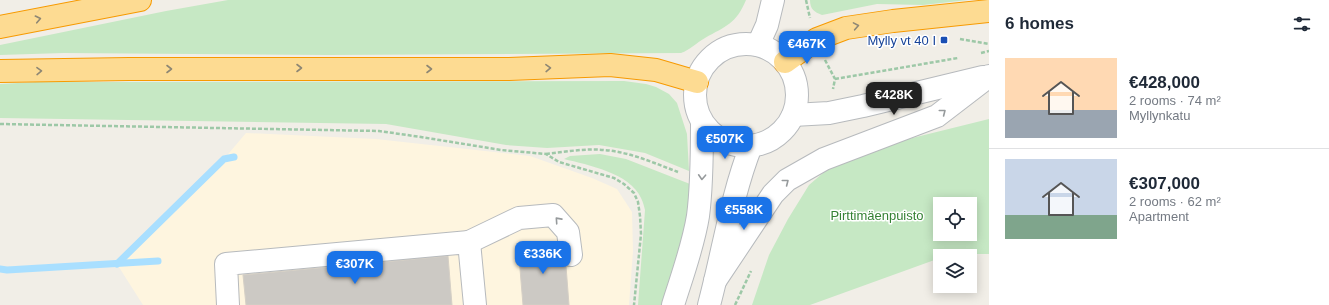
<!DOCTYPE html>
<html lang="en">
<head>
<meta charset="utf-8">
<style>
	:root { --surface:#fff; --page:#f2f2f3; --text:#1f2937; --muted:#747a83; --line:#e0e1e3; --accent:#1a73e8 }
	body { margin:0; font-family:Helvetica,sans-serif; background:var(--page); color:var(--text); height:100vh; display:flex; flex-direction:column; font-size:15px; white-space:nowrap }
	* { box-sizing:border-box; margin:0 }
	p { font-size:13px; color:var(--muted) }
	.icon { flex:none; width:22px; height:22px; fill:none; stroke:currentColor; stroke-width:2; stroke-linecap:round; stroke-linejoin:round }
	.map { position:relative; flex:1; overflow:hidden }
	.side { display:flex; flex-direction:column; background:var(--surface); width:340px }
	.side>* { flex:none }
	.fabs { position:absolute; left:933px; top:197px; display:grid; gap:8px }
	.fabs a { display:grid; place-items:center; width:44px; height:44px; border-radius:0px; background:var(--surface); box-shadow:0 2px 10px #0003; font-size:20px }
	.price { position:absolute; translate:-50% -34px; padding:0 9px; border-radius:8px; background:var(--accent); color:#fff; font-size:13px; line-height:26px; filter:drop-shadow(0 1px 2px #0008) }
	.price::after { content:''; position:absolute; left:50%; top:24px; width:12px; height:9px; margin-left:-6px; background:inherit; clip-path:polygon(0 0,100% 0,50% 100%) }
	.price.active { background:#222; color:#fff }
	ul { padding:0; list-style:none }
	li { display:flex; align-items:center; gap:12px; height:100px; padding:0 16px }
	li+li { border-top:1px solid var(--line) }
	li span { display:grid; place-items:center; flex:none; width:112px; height:80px; border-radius:0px; color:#555 }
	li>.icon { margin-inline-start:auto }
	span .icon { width:48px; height:48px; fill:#fffc; stroke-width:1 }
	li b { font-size:17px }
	h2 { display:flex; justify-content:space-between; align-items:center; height:48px; padding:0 16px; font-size:17px }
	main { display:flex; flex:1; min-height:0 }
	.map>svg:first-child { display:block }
	.commercial { fill:#fef5df }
	.green { fill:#c6e8c4; fill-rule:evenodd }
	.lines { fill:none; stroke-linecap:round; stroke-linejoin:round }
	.stream { stroke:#a9dfff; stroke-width:7 }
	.building { fill:#ccc9c4; stroke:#d5cfc5 }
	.minor-casing { stroke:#b7babd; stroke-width:24 }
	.highway-casing { stroke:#f79a01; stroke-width:24 }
	.path { stroke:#9dc8a7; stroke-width:2.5; stroke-dasharray:4 2; stroke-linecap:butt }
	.minor { stroke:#fff; stroke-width:22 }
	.highway { stroke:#fddb92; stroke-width:22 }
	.oneway { stroke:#8e8774 }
	.oneway2 { stroke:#969a9c }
	.transit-dot { fill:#1a4fb4; stroke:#fff; stroke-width:1.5 }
	.labels { text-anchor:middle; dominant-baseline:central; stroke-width:3; stroke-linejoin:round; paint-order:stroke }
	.transit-label { font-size:13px; fill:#164399; stroke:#fff; text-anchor:end }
	.park-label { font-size:13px; fill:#358134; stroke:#fff }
</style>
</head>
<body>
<main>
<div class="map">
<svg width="989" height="305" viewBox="0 0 989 305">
	<rect width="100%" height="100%" fill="#f1eee7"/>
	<!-- commercial -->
	<polygon class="commercial" points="246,133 376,139 530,156 592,178 617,189 632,212 633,251 629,305 143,305 117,264 224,159"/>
	<!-- green -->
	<g class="green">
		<path d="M228 0H746C736 24 726 26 705 38 696 43 690 50 681 53L329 55 64 53 0 55V45L166 11Z"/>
		<path d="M810 0H968L923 5 877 4 822 15C814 12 810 9 810 0Z"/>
		<polygon points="624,81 646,84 656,87 669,94 677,103 687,134 689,171 645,153 599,145 547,148 506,145 386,124 0,118 0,84 36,82"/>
		<path d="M989 119V254H952L940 256V258L810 305H752L769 255 788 219 809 185 830 167 888 144ZM940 204H970V234H940Z"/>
		<path d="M600 154 626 159 690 184 691 210 665 305H638L645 210C644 206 643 202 641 198 630 173 588 165 564 159L570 156Z"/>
	</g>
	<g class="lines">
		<!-- stream -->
		<g class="stream">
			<polyline points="117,264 224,159 234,157"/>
			<polyline points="0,269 7,270 158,261"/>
		</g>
	</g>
	<!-- building -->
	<g class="building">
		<polygon points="557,242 559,257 561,262 566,266 569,305 523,305 518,245"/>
		<polygon points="448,256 452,305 246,305 243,275"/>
	</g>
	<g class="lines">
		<defs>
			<g id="minor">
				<circle cx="746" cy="95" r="51"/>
				<polyline points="758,45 767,25 773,0"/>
				<polyline points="793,115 829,113 863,106 983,77"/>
				<polyline points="469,242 519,218 553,215 568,232 571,255"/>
				<polyline points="715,281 773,194 787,180 824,159 937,116 989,76"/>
				<polyline points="228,305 226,264 469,242 475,305"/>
				<path d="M673 305C682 276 693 247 698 216 702 186 702 155 702 124"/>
				<path d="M709 305C723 253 731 197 751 146"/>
			</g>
			<g id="highway">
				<polyline points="0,27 140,0"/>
				<polyline points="785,62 817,39 846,28 893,21 989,11"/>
				<polyline points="0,71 129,69 509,69 610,65 656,70 697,82"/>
			</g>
		</defs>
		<!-- minor casing -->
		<use href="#minor" class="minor-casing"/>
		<!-- highway casing -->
		<use href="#highway" class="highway-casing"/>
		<!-- path -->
		<g class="path">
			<polyline points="806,0 810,18"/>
			<polyline points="960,39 989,44"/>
			<polyline points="981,53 989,51"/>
			<polyline points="825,60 835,79 833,89"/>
			<polyline points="835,79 958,58"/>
			<polyline points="0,124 379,131 421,137 501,150 546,154 559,162 614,178 624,184 634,193 638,202 640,216 641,234 634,305"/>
			<path d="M546 154C565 152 585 148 604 150 630 152 654 163 678 172"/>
			<polyline points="735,305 751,271"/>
		</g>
		<!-- minor -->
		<use href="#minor" class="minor"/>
		<!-- highway -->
		<use href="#highway" class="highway"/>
	</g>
	<!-- one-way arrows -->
	<defs><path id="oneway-chevron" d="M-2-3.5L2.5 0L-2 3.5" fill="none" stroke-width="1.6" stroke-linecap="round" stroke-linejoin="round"/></defs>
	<g class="oneway">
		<use href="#oneway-chevron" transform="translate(38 19) rotate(-12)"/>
		<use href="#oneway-chevron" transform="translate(856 26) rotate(-10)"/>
		<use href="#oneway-chevron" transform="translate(299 68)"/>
		<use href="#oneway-chevron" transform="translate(548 68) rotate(-2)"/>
		<use href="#oneway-chevron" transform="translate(169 69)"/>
		<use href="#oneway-chevron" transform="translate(429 69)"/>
		<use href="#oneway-chevron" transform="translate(39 71) rotate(-1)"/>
	</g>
	<g class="oneway2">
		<use href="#oneway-chevron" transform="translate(943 112) rotate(-38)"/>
		<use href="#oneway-chevron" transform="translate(702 177) rotate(93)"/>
		<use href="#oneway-chevron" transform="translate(786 182) rotate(-38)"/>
		<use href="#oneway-chevron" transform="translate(558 220) rotate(-132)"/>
	</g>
	<!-- markers -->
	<rect class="transit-dot" x="940" y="36" width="8" height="8" rx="2"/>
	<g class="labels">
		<!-- transit labels -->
		<g class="transit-label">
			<text x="936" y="40">Mylly vt 40 I</text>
		</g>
		<!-- park labels -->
		<g class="park-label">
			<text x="877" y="215">Pirttimäenpuisto</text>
		</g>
	</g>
</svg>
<div class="fabs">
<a><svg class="icon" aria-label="locate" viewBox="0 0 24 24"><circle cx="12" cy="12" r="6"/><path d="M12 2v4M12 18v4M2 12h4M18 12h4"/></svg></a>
<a><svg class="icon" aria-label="layers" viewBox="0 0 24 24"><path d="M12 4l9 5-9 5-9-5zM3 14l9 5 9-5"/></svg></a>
</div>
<b class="price" style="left:807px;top:65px">€467K</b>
<b class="price active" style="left:894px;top:116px">€428K</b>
<b class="price" style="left:725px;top:160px">€507K</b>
<b class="price" style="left:744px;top:231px">€558K</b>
<b class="price" style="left:543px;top:275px">€336K</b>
<b class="price" style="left:355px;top:285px">€307K</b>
</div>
<section class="side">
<h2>6 homes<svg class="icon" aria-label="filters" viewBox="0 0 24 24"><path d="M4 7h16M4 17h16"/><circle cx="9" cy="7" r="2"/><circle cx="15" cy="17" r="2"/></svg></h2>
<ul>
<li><span style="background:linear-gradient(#ffd9b3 65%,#9aa5b1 0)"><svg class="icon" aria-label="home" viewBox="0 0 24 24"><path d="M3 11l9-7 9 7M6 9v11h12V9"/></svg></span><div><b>€428,000</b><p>2 rooms · 74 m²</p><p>Myllynkatu</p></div></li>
<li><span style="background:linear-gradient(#c9d6e8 70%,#7fa58c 0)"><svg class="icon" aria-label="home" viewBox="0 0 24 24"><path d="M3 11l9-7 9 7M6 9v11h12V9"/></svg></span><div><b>€307,000</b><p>2 rooms · 62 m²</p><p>Apartment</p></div></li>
</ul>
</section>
</main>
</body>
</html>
